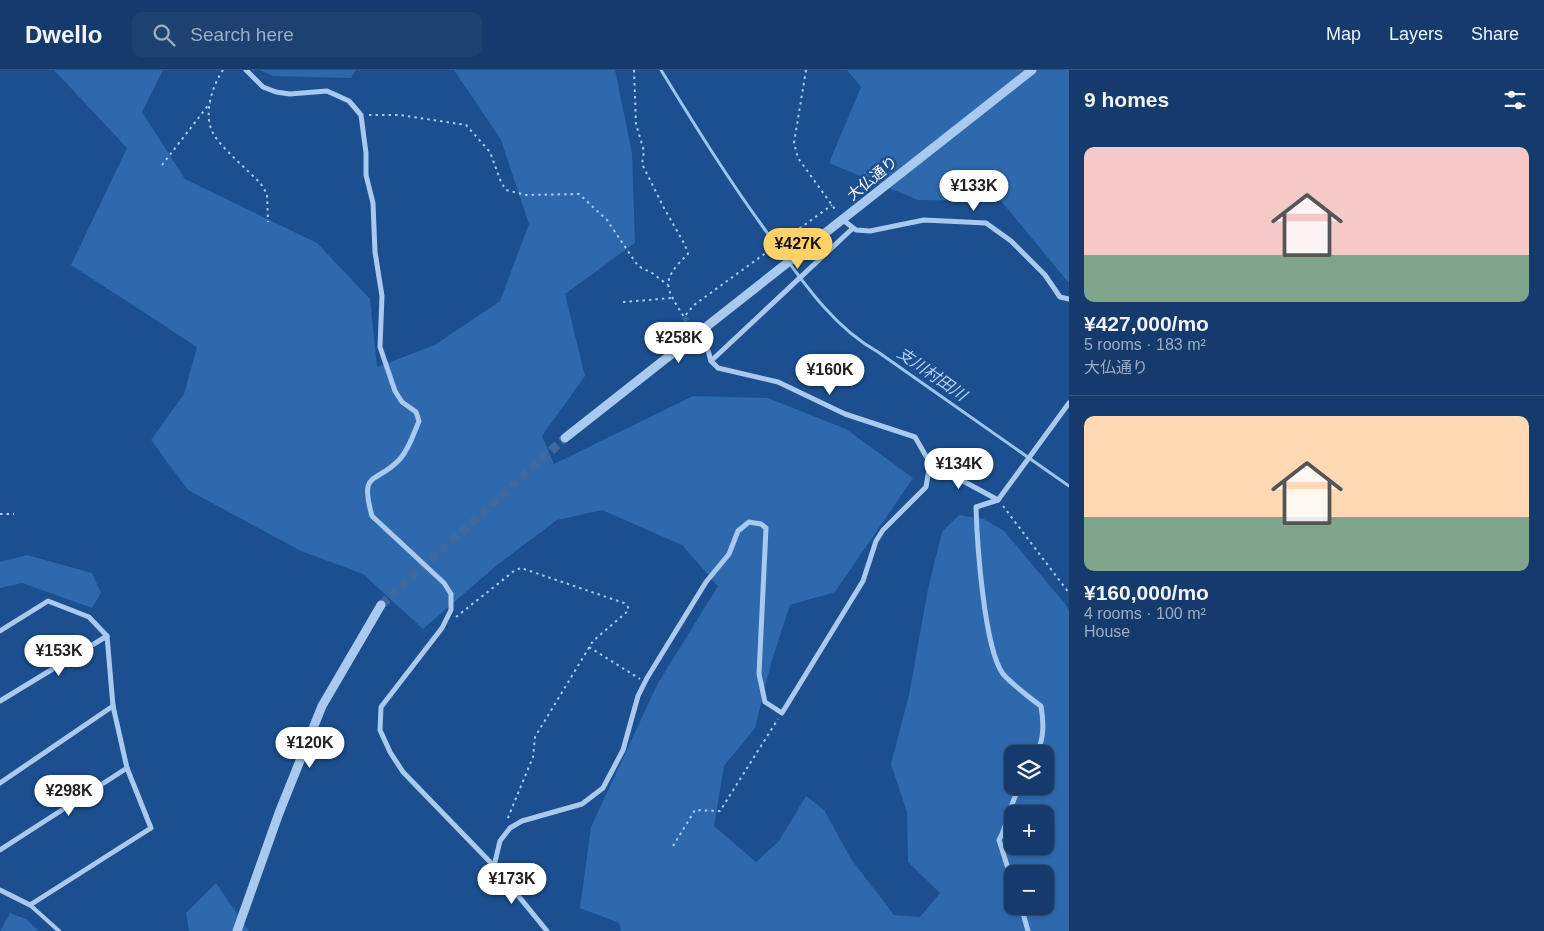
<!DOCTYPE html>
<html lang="en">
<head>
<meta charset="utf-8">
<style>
	:root { --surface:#143b6b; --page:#1d4271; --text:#f1f3f6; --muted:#9dadc1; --line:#33557e; --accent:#ffd166 }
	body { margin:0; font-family:Arial,"Noto Sans JP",sans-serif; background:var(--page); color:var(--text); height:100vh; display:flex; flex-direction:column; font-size:19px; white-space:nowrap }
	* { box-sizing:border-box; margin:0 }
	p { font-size:16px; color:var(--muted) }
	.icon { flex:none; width:28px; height:28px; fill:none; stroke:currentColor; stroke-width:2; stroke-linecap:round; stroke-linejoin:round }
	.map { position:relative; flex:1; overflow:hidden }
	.sheet { display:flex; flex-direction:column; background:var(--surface); width:475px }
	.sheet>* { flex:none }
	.fabs { position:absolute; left:1004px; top:675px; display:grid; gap:10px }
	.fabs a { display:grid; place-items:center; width:50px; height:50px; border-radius:10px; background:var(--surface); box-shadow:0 1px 4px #0004,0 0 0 1px var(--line); font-size:25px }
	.price { position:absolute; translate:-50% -42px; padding:0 11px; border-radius:18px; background:#fff; color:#222; font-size:16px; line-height:32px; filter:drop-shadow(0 1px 2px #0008) }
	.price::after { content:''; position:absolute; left:50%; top:30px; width:15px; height:11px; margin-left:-8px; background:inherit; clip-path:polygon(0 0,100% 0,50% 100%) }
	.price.active { background:var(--accent); color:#111 }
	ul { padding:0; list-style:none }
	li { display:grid; align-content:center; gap:10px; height:265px; padding:0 15px }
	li+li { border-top:1px solid var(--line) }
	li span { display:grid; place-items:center; height:155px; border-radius:10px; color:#555 }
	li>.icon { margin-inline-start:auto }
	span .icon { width:90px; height:90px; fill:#fffc; stroke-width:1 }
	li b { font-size:21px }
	h2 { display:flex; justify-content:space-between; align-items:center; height:60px; padding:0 15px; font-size:21px }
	header { display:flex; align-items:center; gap:30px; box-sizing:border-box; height:70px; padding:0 25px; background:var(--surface); border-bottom:1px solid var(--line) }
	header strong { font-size:24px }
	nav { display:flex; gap:28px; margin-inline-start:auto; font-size:18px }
	.search { width:350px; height:45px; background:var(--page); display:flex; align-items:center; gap:12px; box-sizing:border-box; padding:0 18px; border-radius:10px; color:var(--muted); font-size:19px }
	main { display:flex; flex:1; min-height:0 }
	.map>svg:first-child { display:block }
	.green { fill:#2e69ad; fill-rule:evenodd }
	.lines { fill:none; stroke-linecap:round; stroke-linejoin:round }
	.stream { stroke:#9cc4f0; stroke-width:3 }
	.minor-tunnel { stroke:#3d69a0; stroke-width:5; stroke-dasharray:5 2.5; stroke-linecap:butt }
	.tertiary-tunnel { stroke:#3d69a0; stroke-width:9; stroke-dasharray:9 4.5; stroke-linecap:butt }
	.path { stroke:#a9c9ee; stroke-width:2; stroke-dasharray:2.5 4; stroke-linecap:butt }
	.service { stroke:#a9c9ee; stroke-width:4 }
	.minor { stroke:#a9c9ee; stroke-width:5 }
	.tertiary { stroke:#a9c9ee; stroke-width:9 }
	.labels { text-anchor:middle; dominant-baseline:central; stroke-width:5; stroke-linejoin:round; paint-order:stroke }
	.street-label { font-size:15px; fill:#fff; stroke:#1b4f8f }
	.water-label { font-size:16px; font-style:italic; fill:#b5d3f5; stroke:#1b4f8f }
</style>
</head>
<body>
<header>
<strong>Dwello</strong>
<div class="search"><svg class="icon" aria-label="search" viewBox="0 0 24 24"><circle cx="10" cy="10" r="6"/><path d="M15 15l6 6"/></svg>Search here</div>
<nav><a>Map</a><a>Layers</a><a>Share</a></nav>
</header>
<main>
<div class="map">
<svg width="1069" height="861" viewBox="0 0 1069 861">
	<rect width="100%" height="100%" fill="#1b4f8f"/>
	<!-- green -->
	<g class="green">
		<path d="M54 0H163L142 42 185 109 317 173 370 229 377 297 435 275 500 231 529 154 501 70 454 0H615L632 83 635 173 565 224 585 306 542 366 554 394 693 326 768 328 846 359 913 408 835 522 790 535 771 593 755 658 724 696 714 756 756 792 779 771 806 726 824 740 851 789 894 845 920 847 940 823 908 792 907 742 891 694 909 625 928 519 942 462 959 445 984 449 1004 461 1066 535 1069 542V861H621L619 853 580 838 591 757 657 615 718 516 682 475 602 440 557 450 497 495 423 559 363 504 301 481 188 420 151 370 184 324 197 277 71 195 127 78ZM1012 684H1045V716H1012ZM1012 744H1045V776H1012ZM1012 804H1045V836H1012Z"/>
		<polygon points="260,0 356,0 351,8 273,6"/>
		<polygon points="847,0 1069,0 1069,213 1001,131 918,130 829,93 861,17"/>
		<polygon points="27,485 92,503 101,523 92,538 22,513 0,518 0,492"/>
		<polygon points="216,813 249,861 189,861 186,843"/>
		<polygon points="10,843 26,849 39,861 0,861"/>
	</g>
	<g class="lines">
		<!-- stream -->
		<path class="stream" d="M661 0C697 59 733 117 774 172 803 212 834 258 878 282L1069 416"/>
		<!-- minor-tunnel -->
		<polyline class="minor-tunnel" points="684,247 707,277"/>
		<!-- tertiary-tunnel -->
		<polyline class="tertiary-tunnel" points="381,535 565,368"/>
		<!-- path -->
		<g class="path">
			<path d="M223 0C212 16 203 45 213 63 220 77 249 101 261 114L267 124 268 152"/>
			<path d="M634 0 636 54 644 81 642 94 664 138 685 175 688 184C660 211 665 217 684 247L694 235 832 135"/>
			<polyline points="806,0 794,73 798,88 837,142"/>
			<polyline points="369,45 400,45 466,55 490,82 501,112 506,120 526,125 579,124 607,150 638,196 652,203 668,215"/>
			<polyline points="162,95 210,33"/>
			<polyline points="623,232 672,228"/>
			<polyline points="1003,436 1069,523"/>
			<polyline points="0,444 14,444"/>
			<polyline points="456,547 514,501 521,498 624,533 628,537 628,541 593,571 535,667 533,687 507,750"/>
			<polyline points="589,577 640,609"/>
			<polyline points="673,776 695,740 720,741 778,649"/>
		</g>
		<!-- service -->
		<polyline class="service" points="30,835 59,861"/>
		<!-- minor -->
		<g class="minor">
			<path d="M246 0 263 17 276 22 290 24 327 21 349 31 361 45 366 83V105L373 133 375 182 382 226 380 277 395 321 402 332 416 342 419 351C414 363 409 379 400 389 376 415 359 399 372 446L444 513 451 524V540L442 558 381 637 380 660 390 682 403 702 494 796 547 861"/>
			<polyline points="843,150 856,160 870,161 924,150 986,153 1011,171 1045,205 1060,227 1069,229"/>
			<polyline points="707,277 711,291 718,298 778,312 845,344 915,367 930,393 998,430"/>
			<polyline points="711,291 853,158"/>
			<polyline points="0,561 48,531 89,547 107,566 113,636 127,698 151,758 30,835 0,820"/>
			<polyline points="0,631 107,566"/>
			<path d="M1037 684C1044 667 1044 654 1041 636 1031 629 1011 613 1003 604 984 578 977 472 976 437L998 430 1069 333"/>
			<polyline points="0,713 113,636"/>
			<polyline points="0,780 127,698"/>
			<polyline points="494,796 500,771 510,758 522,751 582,734 603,718 623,680 638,626 647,608 706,512 729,484 738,461 749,452 761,454 766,458 759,604 765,632 782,643 863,511 876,471 883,460 926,417 930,393"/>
			<path d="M1012 811 999 770C1009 753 1009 732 1021 716"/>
			<polyline points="1021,836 1028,861"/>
		</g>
		<!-- tertiary -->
		<g class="tertiary">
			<polyline points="565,368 1032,0"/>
			<polyline points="237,861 279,743 322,636 381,535"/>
		</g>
	</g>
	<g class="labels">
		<!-- street labels -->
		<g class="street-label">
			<text transform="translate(872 108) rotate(-39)">大仏通り</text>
		</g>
		<!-- water labels -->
		<g class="water-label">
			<text transform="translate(932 304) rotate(35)">支川村田川</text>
		</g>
	</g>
</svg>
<div class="fabs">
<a><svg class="icon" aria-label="layers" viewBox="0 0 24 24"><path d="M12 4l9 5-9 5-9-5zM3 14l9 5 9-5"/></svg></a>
<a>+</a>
<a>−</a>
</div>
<b class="price" style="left:974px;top:142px">¥133K</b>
<b class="price active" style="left:798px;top:200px">¥427K</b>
<b class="price" style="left:679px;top:294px">¥258K</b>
<b class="price" style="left:830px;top:326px">¥160K</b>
<b class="price" style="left:959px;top:420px">¥134K</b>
<b class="price" style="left:59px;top:607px">¥153K</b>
<b class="price" style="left:310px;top:699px">¥120K</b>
<b class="price" style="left:69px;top:747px">¥298K</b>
<b class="price" style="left:512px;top:835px">¥173K</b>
</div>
<section class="sheet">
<h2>9 homes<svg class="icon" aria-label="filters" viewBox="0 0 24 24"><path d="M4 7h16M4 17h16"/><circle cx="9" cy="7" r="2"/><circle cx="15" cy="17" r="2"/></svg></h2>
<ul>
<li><span style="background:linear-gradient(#f6c9c9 70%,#7fa58c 0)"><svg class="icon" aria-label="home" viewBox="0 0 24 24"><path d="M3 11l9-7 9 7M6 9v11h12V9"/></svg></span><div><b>¥427,000/mo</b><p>5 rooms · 183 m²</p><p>大仏通り</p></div></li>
<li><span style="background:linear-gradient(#ffd9b3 65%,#7fa58c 0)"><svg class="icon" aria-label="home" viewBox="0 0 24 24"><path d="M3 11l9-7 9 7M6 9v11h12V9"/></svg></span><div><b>¥160,000/mo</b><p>4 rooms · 100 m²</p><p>House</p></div></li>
</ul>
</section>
</main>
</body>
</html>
